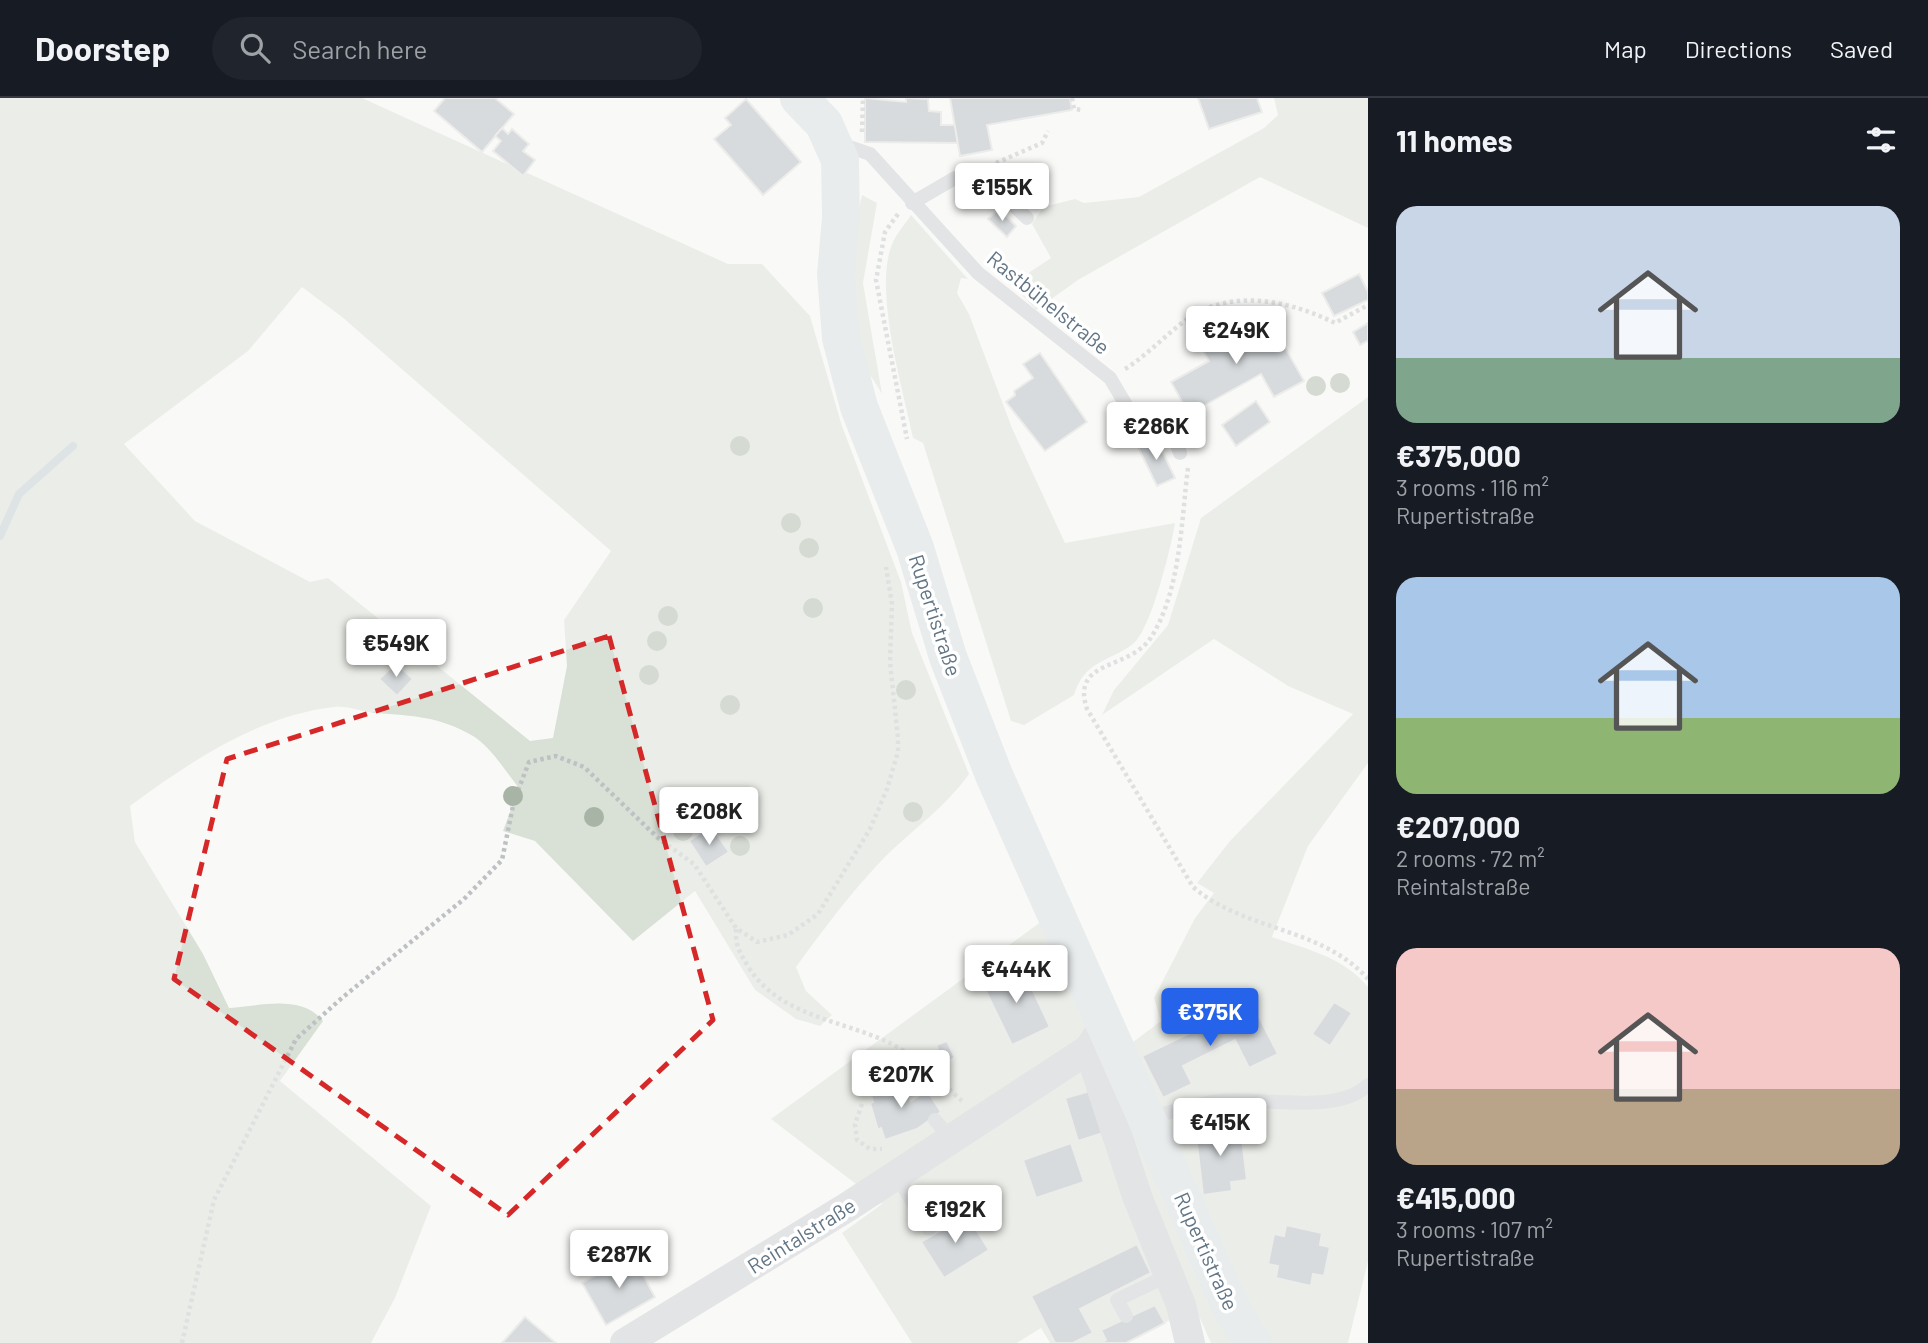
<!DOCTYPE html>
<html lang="en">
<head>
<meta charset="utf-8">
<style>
	:root { --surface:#171b24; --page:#20242c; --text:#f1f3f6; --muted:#9ea1a6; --line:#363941; --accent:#2563eb }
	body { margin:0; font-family:Barlow,sans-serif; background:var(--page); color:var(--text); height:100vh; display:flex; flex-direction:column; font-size:26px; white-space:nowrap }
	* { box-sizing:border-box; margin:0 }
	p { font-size:23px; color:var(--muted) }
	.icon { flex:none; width:38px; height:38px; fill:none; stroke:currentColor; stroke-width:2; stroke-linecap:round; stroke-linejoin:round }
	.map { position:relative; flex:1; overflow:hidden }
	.drawer { display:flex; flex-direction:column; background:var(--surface); width:560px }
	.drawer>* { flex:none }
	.price { position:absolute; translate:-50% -60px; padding:0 16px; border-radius:7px; background:#fff; color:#222; font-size:23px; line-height:46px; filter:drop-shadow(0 2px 4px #0008) }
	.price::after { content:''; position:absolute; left:50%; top:42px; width:21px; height:16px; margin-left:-10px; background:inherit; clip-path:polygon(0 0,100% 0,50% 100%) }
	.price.current { background:var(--accent); color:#fff }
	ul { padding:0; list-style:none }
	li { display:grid; align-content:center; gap:14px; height:371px; padding:0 28px }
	li span { display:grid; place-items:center; height:217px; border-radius:21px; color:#555 }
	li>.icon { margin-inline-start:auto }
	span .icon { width:126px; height:126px; fill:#fffc; stroke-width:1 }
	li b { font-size:30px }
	h2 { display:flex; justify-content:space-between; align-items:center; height:84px; padding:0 28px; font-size:30px }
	header { display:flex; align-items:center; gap:42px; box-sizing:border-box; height:98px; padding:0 35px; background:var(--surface); border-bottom:2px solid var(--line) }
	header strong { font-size:33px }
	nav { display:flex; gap:38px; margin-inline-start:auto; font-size:24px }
	.search { width:490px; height:63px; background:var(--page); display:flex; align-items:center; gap:18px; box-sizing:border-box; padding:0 24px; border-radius:38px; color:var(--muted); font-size:26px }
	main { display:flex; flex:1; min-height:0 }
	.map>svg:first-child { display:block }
	.green { fill:#d9e0d6; fill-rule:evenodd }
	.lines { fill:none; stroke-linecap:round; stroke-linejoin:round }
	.stream { stroke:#bdcacf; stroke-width:8 }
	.building { fill:#adb6bc; stroke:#dbdbd9; stroke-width:2 }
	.path { stroke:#bec1c4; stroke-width:4.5; stroke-dasharray:3.5 3.5; stroke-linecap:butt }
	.service { stroke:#c7cbcf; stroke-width:14 }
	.minor { stroke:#c7cbcf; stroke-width:30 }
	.secondary { stroke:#d6dbdf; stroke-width:38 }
	.tree { fill:#a8b4a5 }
	.marked { fill:none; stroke:#d62828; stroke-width:5; stroke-dasharray:14 9; stroke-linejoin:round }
	.labels { text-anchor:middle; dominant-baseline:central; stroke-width:7; stroke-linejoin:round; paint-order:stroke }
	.street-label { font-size:21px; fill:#627584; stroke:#fff }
</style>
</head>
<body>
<header>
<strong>Doorstep</strong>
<div class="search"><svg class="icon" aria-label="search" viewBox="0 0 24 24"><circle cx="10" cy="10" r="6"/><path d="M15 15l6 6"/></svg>Search here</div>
<nav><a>Map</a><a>Directions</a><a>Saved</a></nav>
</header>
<main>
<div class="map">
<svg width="1368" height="1245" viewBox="0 0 1368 1245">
	<rect width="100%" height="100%" fill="#f9faf7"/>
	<!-- green -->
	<g class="green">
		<path d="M0 0H362L728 166H762L810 218 842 328 901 484 912 535 969 676C946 709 912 732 884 760 852 793 823 832 796 869L806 893 832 917 820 928 796 921 755 892 695 793 633 843 535 743 503 733 519 690C506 674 491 649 473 638 439 618 413 618 376 615 362 614 347 607 334 609 257 618 190 664 130 708L135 744 203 856 229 910C261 908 301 896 323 923L280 983 431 1108 395 1200 371 1245H0ZM302 189 342 219 611 453 564 522 567 568 553 640 530 643 328 480 310 484 195 423 124 346 248 253Z"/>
		<polygon points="1274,0 1368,0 1368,130 1260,79 1078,182 1036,212 1012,186 1051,160 1032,126 1043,109 1075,101 1084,105 1139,99 1264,30 1278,17"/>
		<path d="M862 97 877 105 863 185 882 296C876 285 867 274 863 263 847 216 851 145 862 97Z"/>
		<path d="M911 117 968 181 961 180 957 195 969 216 1012 330 1065 445 1175 425C1171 450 1151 532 1133 546 1109 564 1085 562 1074 597L1024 627 1011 623 923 345 913 340C903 291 872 189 893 144 897 135 905 126 911 117Z"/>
		<path d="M1368 299V665L1308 748 1272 839C1306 851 1344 859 1368 889V1163L1348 1245H1211L1195 1209 1126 1245H1050L1041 1230 1017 1245H912L842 1135 882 1106 771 1021 1042 823 1105 965 1161 923 1154 900 1195 820 1214 795 1197 785 1230 743 1353 616 1288 588 1214 541 1102 617 1114 592 1168 527 1201 420Z"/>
	</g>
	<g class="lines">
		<!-- stream -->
		<polyline class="stream" points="0,438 19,396 73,348"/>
	</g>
	<!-- building -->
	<g class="building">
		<polygon points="445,0 495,0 514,16 482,54 434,13"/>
		<polygon points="865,0 906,4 906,0 928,1 929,13 941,14 941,27 955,27 958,45 865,44"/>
		<polygon points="950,0 1070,0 1072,12 987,27 992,52 960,58"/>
		<polygon points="1198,0 1257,0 1262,14 1209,31"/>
		<polygon points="746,1 801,64 763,97 714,41 731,27 725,20"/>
		<polygon points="502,30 508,36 512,31 529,46 523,53 535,62 523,78 493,53 501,43 495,38"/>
		<polygon points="999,111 1016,128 1007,139 988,121"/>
		<polygon points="1359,176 1368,194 1368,202 1334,218 1322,195"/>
		<polygon points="1216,219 1233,250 1273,228 1304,283 1274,299 1261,276 1189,316 1171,284 1209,263 1192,232"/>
		<polygon points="1368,225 1368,243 1360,247 1353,234"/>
		<polygon points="1040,255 1087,324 1045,353 1006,304 1015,297 1014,293 1033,280 1023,266"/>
		<polygon points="1256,303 1270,324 1236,348 1222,327"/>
		<polygon points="1156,340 1175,380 1157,388 1138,349"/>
		<polygon points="396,565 413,581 397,598 379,581"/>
		<polygon points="711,728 729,754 706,769 689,743"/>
		<polygon points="1021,867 1050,929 1012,947 982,885"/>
		<polygon points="1334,904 1352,915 1330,948 1312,936"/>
		<polygon points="1252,905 1278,956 1249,970 1235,942 1183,968 1192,986 1163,1000 1142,958"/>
		<polygon points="947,943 955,960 944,965 936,947"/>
		<polygon points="905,983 911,1003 927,992 941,1014 917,1031 885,1042 881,1030 878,1032 870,1005 873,1004 870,993"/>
		<polygon points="1090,993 1103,1035 1078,1043 1065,1000"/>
		<polygon points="1230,1025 1232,1042 1242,1041 1247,1082 1231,1084 1232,1093 1203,1097 1195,1029"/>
		<polygon points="1071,1045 1084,1084 1036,1100 1023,1062"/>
		<polygon points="964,1112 989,1152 944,1180 921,1144 945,1130 942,1126"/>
		<polygon points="1286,1127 1322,1135 1320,1147 1330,1149 1324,1178 1313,1176 1311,1188 1276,1180 1278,1168 1268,1166 1274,1136 1284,1138"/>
		<polygon points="1137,1146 1151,1175 1080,1211 1093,1235 1073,1245 1055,1245 1031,1198"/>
		<polygon points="632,1157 655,1199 606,1227 582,1185"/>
		<polygon points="1155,1207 1165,1225 1126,1245 1100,1245 1106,1242 1101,1232"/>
		<polygon points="525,1219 556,1245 502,1245"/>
	</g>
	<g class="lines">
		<!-- path -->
		<g class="path">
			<polyline points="1072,0 1074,11 1082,12"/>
			<polyline points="862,34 863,0"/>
			<polyline points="996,65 1042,45 1048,33"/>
			<polyline points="898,116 885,134 876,182 907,341"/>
			<path d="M1125 271C1149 256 1167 235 1189 220 1234 190 1290 203 1335 225L1368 207"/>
			<path d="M1188 370C1181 424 1181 490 1152 538 1131 573 1070 560 1087 611L1193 789C1244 833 1322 829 1368 881"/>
			<path d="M736 831C735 848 740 855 749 870 784 924 856 922 906 954 926 966 944 987 962 1003"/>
			<polyline points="862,1006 855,1026 857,1042 870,1051 882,1051"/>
			<polyline points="182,1245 214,1102 296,941 343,899 464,801 502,762 514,703 529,664 556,658 584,669 658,740 694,766 736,830 757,844 788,837 818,816 870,731 887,691 898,654 898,640 890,564 892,506 886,469"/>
		</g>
		<!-- service -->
		<g class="service">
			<polyline points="838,45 870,56 978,175 1110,280 1132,317 1154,330 1170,328 1180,355"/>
			<polyline points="912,105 955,80 980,75 1027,120"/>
			<path d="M1149 1020C1171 1014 1195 1006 1218 1003 1259 998 1336 1018 1368 987"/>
			<polyline points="935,1022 950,1040"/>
			<polyline points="896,1077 929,1131"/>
			<polyline points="1126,1218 1117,1202 1169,1177"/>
		</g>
		<!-- minor -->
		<g class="minor">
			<polyline points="1089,951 1137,1098 1181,1207 1190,1245"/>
			<polyline points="625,1245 849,1108 1089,951 1106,925"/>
		</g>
		<!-- secondary -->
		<polyline class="secondary" points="799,0 824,26 840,62 841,120 836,176 841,240 859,309 915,450 948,559 994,677 1231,1210 1253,1245"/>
	</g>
	<!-- trees -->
	<g class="tree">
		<circle cx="1340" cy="285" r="10"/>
		<circle cx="1316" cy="288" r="10"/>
		<circle cx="740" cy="348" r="10"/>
		<circle cx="791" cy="425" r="10"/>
		<circle cx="809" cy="450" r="10"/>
		<circle cx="813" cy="510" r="10"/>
		<circle cx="668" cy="518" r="10"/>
		<circle cx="657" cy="543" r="10"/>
		<circle cx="649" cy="577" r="10"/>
		<circle cx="906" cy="592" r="10"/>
		<circle cx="730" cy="607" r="10"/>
		<circle cx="513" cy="698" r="10"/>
		<circle cx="913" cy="714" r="10"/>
		<circle cx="594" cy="719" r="10"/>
		<circle cx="683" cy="733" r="10"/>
		<circle cx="740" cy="748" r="10"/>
	</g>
	<!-- marked area -->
	<path d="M0 0H1368V1245H0ZM609 538 713 922 508 1117 174 881 227 661Z" fill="#f9faf7" fill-opacity=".55" fill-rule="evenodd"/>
	<path class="marked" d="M609 538 713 922 508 1117 174 881 227 661Z"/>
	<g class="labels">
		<!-- street labels -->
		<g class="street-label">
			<text transform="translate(1049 204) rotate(39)">Rastbühelstraße</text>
			<text transform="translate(936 517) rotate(72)">Rupertistraße</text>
			<text transform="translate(801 1137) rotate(-32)">Reintalstraße</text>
			<text transform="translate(1207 1153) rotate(66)">Rupertistraße</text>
		</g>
	</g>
</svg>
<b class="price" style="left:1002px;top:125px">€155K</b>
<b class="price" style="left:1236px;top:268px">€249K</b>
<b class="price" style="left:1156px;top:364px">€286K</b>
<b class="price" style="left:396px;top:581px">€549K</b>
<b class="price" style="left:709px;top:749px">€208K</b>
<b class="price" style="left:1016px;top:907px">€444K</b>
<b class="price current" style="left:1210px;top:950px">€375K</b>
<b class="price" style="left:901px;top:1012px">€207K</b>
<b class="price" style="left:1220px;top:1060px">€415K</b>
<b class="price" style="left:955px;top:1147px">€192K</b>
<b class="price" style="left:619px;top:1192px">€287K</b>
</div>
<section class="drawer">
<h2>11 homes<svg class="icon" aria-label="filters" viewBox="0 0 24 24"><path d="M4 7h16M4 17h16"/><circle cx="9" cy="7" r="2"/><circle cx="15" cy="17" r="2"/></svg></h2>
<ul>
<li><span style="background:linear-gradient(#c9d6e8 70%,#7fa58c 0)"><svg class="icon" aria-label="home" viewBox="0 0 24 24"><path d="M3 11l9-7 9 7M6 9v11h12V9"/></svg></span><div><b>€375,000</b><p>3 rooms · 116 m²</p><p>Rupertistraße</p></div></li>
<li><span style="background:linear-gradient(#a9c7e8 65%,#8fb573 0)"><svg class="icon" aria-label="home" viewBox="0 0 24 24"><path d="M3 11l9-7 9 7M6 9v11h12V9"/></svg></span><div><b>€207,000</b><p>2 rooms · 72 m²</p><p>Reintalstraße</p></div></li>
<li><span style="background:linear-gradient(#f6c9c9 65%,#b9a48a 0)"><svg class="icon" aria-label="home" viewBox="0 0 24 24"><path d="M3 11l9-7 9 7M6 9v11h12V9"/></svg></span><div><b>€415,000</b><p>3 rooms · 107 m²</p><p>Rupertistraße</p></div></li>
</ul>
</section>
</main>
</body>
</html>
